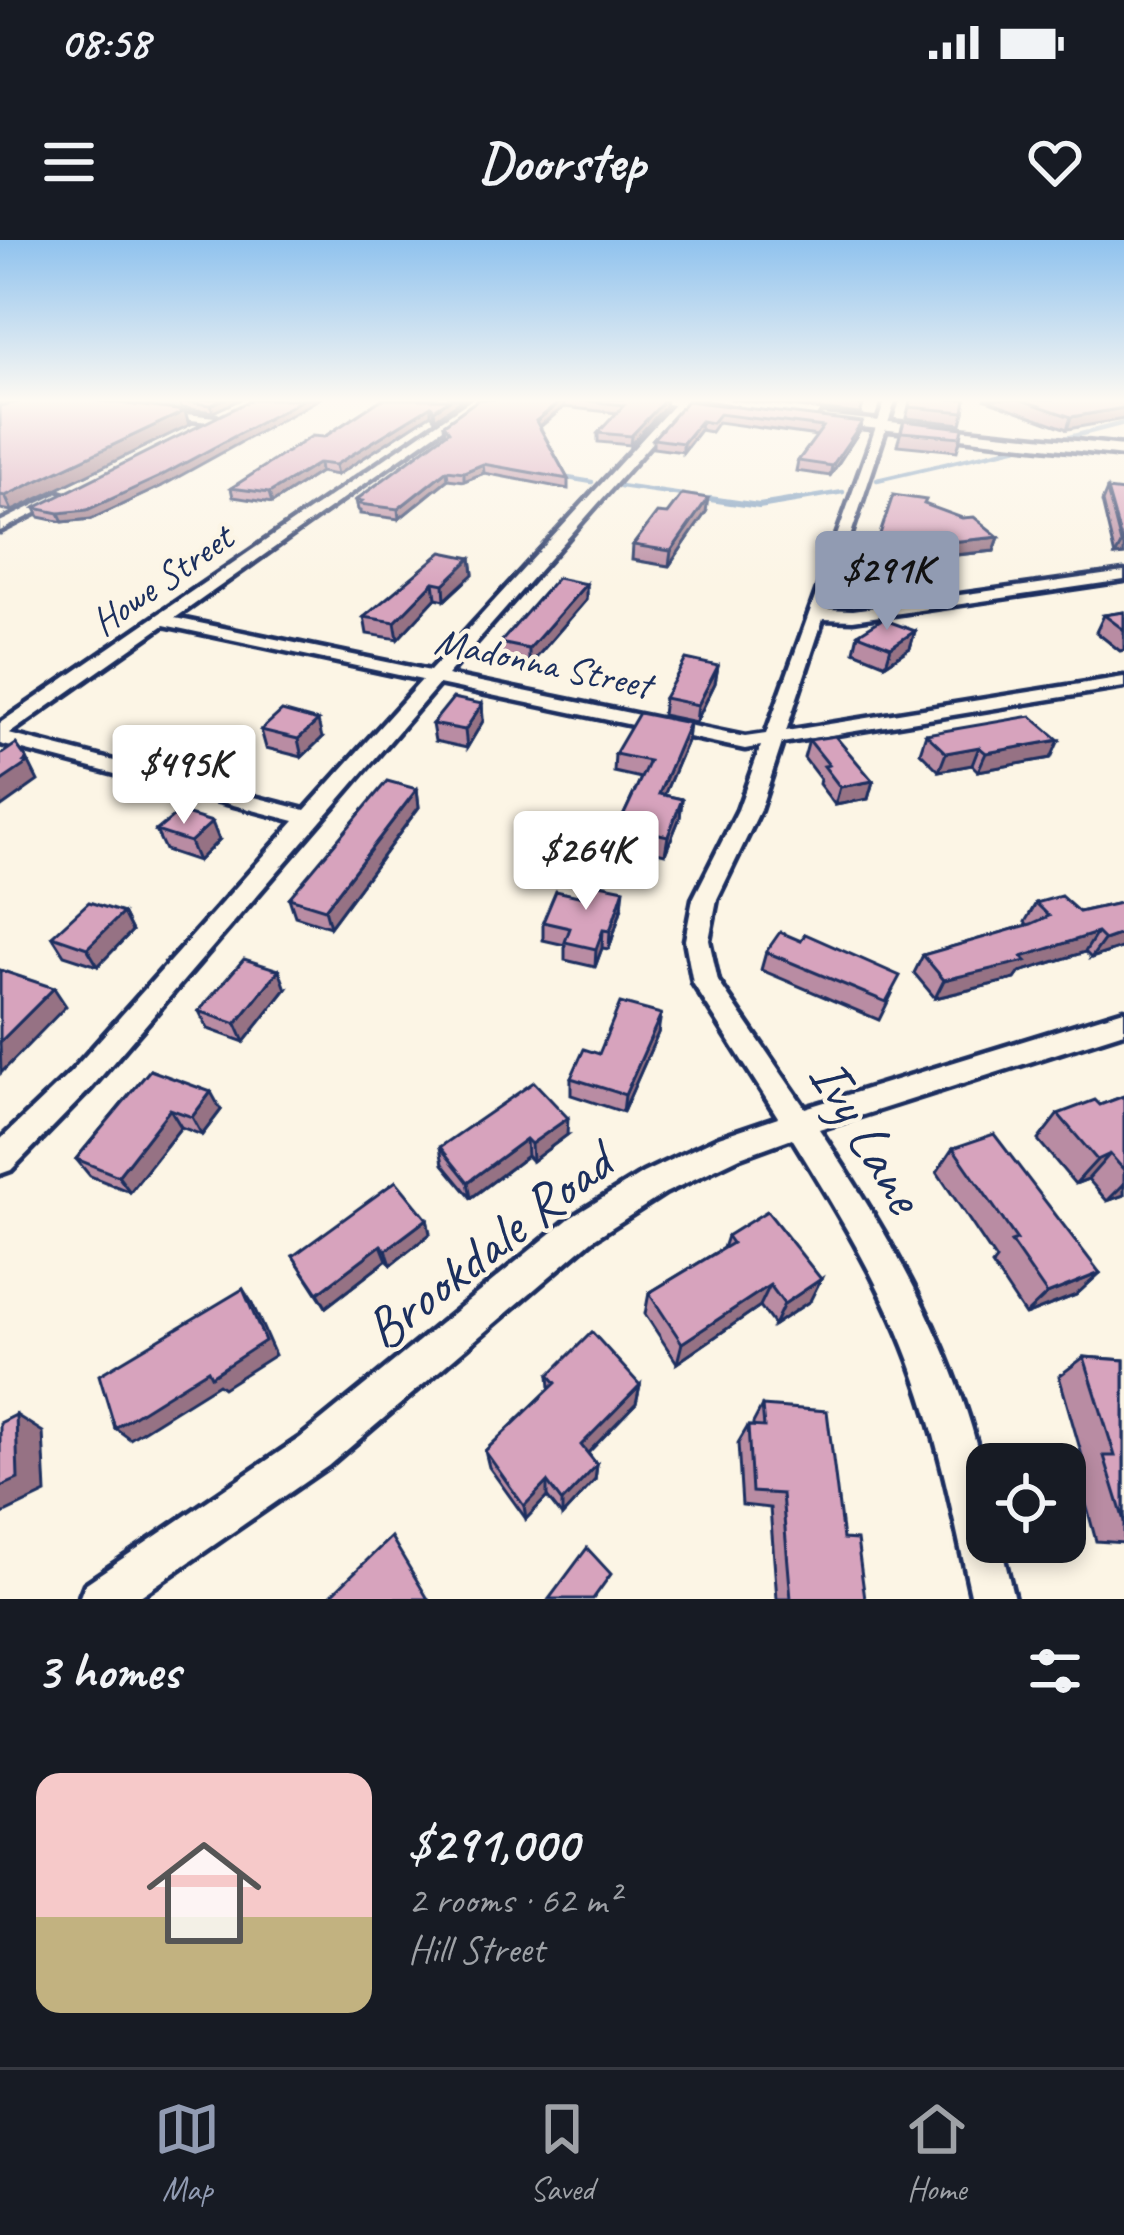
<!DOCTYPE html>
<html lang="en">
<head>
<meta charset="utf-8">
<style>
	:root { --surface:#171b24; --page:#20242c; --text:#f1f3f6; --muted:#9ea1a6; --line:#363941; --accent:#919bb2 }
	body { margin:0; font-family:Caveat,sans-serif; background:var(--page); color:var(--text); height:100vh; display:flex; flex-direction:column; font-size:45px; white-space:nowrap }
	* { box-sizing:border-box; margin:0 }
	p { font-size:39px; color:var(--muted) }
	.icon { flex:none; width:66px; height:66px; fill:none; stroke:currentColor; stroke-width:2; stroke-linecap:round; stroke-linejoin:round }
	.map { position:relative; height:1359px; overflow:hidden }
	.details { display:flex; flex-direction:column; background:var(--surface); flex:1 }
	.details>* { flex:none }
	.controls { position:absolute; left:966px; top:1203px; display:grid; gap:24px }
	.controls a { display:grid; place-items:center; width:120px; height:120px; border-radius:24px; background:var(--surface); box-shadow:0 6px 18px #0003; font-size:60px }
	.price { position:absolute; translate:-50% -102px; padding:0 27px; border-radius:12px; background:#fff; color:#222; font-size:39px; line-height:78px; filter:drop-shadow(0 3px 6px #0008) }
	.price::after { content:''; position:absolute; left:50%; top:72px; width:36px; height:27px; margin-left:-18px; background:inherit; clip-path:polygon(0 0,100% 0,50% 100%) }
	.price.on { background:var(--accent); color:#111 }
	ul { padding:0; list-style:none }
	li { display:flex; align-items:center; gap:36px; height:300px; padding:0 36px }
	li+li { border-top:3px solid var(--line) }
	li span { display:grid; place-items:center; flex:none; width:336px; height:240px; border-radius:24px; color:#555 }
	li>.icon { margin-inline-start:auto }
	span .icon { width:144px; height:144px; fill:#fffc; stroke-width:1 }
	li b { font-size:51px }
	h2 { display:flex; justify-content:space-between; align-items:center; height:144px; padding:0 36px; font-size:51px }
	.status { display:flex; justify-content:space-between; align-items:center; height:84px; padding:0 60px; background:var(--surface); direction:ltr }
	.status svg { height:33px; fill:currentColor }
	header { display:flex; justify-content:space-between; align-items:center; height:156px; padding:0 36px; background:var(--surface); font-size:54px; font-weight:600 }
	.menu { display:flex; justify-content:space-around; align-items:center; height:168px; border-top:3px solid var(--line); background:var(--surface); font-size:33px; color:var(--muted) }
	.menu a { display:grid; justify-items:center; gap:6px }
	.menu .on { color:var(--accent) }
	.map>svg:first-child { display:block }
	.lines { fill:none; stroke-linecap:round; stroke-linejoin:round }
	.stream-far1 { stroke:#7194ba; stroke-width:4.5 }
	.stream { stroke:#7194ba; stroke-width:6 }
	.street-casing { stroke:#1b2f5e; stroke-width:9 }
	.secondary-casing { stroke:#1b2f5e; stroke-width:9 }
	.street { fill:#fcf5e5; fill-rule:evenodd }
	.secondary { fill:#fcf5e5; fill-rule:evenodd }
	.wall { fill:#b98ca3; stroke:#1b2f5e; stroke-width:3 }
	.shaded-wall { fill:#967284; stroke:#1b2f5e; stroke-width:3 }
	.building { fill:#d7a3bd; stroke:#1b2f5e; stroke-width:3 }
	.labels { text-anchor:middle; dominant-baseline:central; stroke-width:9; stroke-linejoin:round; paint-order:stroke }
	.far-street-label { font-size:39px; fill:#1b2f5e; stroke:#fcf5e5 }
	.near-street-label { font-size:57px; fill:#1b2f5e; stroke:#fcf5e5 }
</style>
</head>
<body>
<div class="status"><b>08:58</b><svg viewBox="0 0 49 12"><path d="M0 12V9h3v3zM5 12V6h3v6zM10 12V3h3v9zM15 12V0h3v12zM26 1h20v11H26zM47 4h2v5h-2z"/></svg></div>
<header><svg class="icon" aria-label="menu" viewBox="0 0 24 24"><path d="M4 6h16M4 12h16M4 18h16"/></svg>Doorstep<svg class="icon" aria-label="heart" viewBox="0 0 24 24"><path d="M12 20l-8-8c-3-5 5-10 8-4 3-6 11-1 8 4z"/></svg></header>
<div class="map">
<svg width="1124" height="1359" viewBox="0 0 1124 1359">
	<rect width="100%" height="100%" fill="#fcf5e5"/>
	<filter id="ink" filterUnits="userSpaceOnUse"><feTurbulence type="fractalNoise" baseFrequency=".00833" numOctaves="2"/><feDisplacementMap in="SourceGraphic" scale="24" xChannelSelector="R" yChannelSelector="G"/><feConvolveMatrix kernelMatrix="1 2 1 2 8 2 1 2 1" color-interpolation-filters="sRGB"/></filter>
	<g filter="url(#ink)">
		<g class="lines">
			<!-- stream-far1 -->
			<g class="stream-far1">
				<polyline points="111,159 189,169"/>
				<polyline points="1062,199 1124,183"/>
				<polyline points="556,236 592,242"/>
				<polyline points="877,240 1027,205"/>
				<polyline points="620,246 731,262"/>
				<polyline points="783,262 843,252"/>
			</g>
			<!-- stream -->
			<polyline class="stream" points="710,259 759,266 801,259"/>
			<defs>
				<g id="street">
					<path d="M472 159H484L175 378 430 431 679 159H690L447 435 745 497 766 494 886 159H896L826 369 853 370 1124 332V340L853 380 823 379 786 491 1124 437V447L782 503 760 570 717 659 709 700 718 741 805 868 1124 770V792L819 889C890 996 962 1118 986 1247 989 1264 987 1284 987 1302H1000L1014 1359H972C955 1284 941 1208 915 1135 886 1051 839 974 792 898L740 917 665 953 592 1000 328 1226 136 1359H79L85 1344 300 1198 570 978 643 933 719 897 778 877 693 743 685 700 693 659 738 570 761 506 745 509 439 444 91 848 11 930 0 934V900L71 832 295 581 0 504V483ZM164 385 422 440 305 570 9 494Z"/>
					<polygon points="155,171 216,177 221,180 216,183 159,176"/>
					<polygon points="59,253 69,256 0,291 0,282"/>
				</g>
				<g id="secondary">
					<polygon points="633,159 677,159 736,169 729,173"/>
					<polygon points="822,175 1124,206 1124,216 817,182"/>
				</g>
			</defs>
			<!-- street casing -->
			<use href="#street" class="street-casing"/>
			<!-- secondary casing -->
			<use href="#secondary" class="secondary-casing"/>
			<!-- street -->
			<use href="#street" class="street"/>
			<!-- secondary -->
			<use href="#secondary" class="secondary"/>
		</g>
		<!-- wall -->
		<g class="wall">
			<polygon points="0,159 10,159 12,162 4,165 189,185 12,271 0,269"/>
			<polygon points="183,159 241,159 213,172 181,168 179,161"/>
			<polygon points="382,159 464,159 435,179 431,174 337,235 320,232 272,263 233,257 231,248 324,197"/>
			<polygon points="479,159 666,159 665,167 630,205 598,202 598,193 617,173 564,167 540,187 568,239 568,249 484,233 464,241 448,239 399,279 360,274 360,271 358,270 356,260 445,194 444,184"/>
			<polygon points="730,159 865,159 860,174"/>
			<polygon points="911,159 964,172 961,184 906,178"/>
			<polygon points="984,159 1124,159 1067,189"/>
			<polygon points="687,161 860,190 830,236 796,231 798,221 817,196 718,182 711,192 700,190 683,212 653,208 653,199"/>
			<polygon points="904,181 961,197 957,211 897,205"/>
			<polygon points="162,246 91,279 63,282 39,277 35,268"/>
			<polygon points="1107,250 1124,315 1115,316 1102,262"/>
			<polygon points="924,264 999,297 994,311 938,317 933,337 907,334 908,343 903,358 855,351 859,337 876,306"/>
			<polygon points="706,272 669,326 632,320 633,305 667,274"/>
			<polygon points="471,318 473,334 445,360 436,358 398,399 367,394 364,377"/>
			<polygon points="586,344 586,360 529,426 501,420 500,403"/>
			<polygon points="1124,372 1124,410 1120,411 1096,392 1104,375"/>
			<polygon points="915,391 910,408 886,424 854,411 858,394"/>
			<polygon points="718,426 715,443 696,482 662,475 664,458"/>
			<polygon points="482,464 483,481 467,508 435,501 432,484"/>
			<polygon points="261,490 322,498 302,517 266,508"/>
			<polygon points="926,494 1051,518 978,531 972,525 939,531 920,512"/>
			<polygon points="809,500 873,541 868,559 835,565 819,544 820,539 804,518"/>
			<polygon points="687,501 664,555 682,559 680,577 665,614 618,603 619,585 641,538 614,532 615,514"/>
			<polygon points="417,549 419,567 330,687 295,676 289,658"/>
			<polygon points="156,591 219,600 198,621 165,610"/>
			<polygon points="1124,662 1124,707 1091,718 1085,712 1020,732 1015,739 935,758 914,733 923,715 1028,685 1025,682 1036,663 1079,672"/>
			<polygon points="622,667 609,709 602,708 595,727 565,720 565,705 543,700 543,682"/>
			<polygon points="123,673 132,691 98,726 64,715 52,696"/>
			<polygon points="766,712 892,754 879,780 761,730"/>
			<polygon points="286,749 244,802 208,789 199,771"/>
			<polygon points="658,793 623,872 571,855 571,838 599,814"/>
			<polygon points="150,830 221,870 202,895 181,887 130,952 90,936 76,919"/>
			<polygon points="1124,856 1124,955 1107,961 1088,939 1075,944 1038,900 1058,874 1100,865"/>
			<polygon points="567,895 532,921 527,916 471,958 443,924 440,907"/>
			<polygon points="953,908 1100,1033 1076,1055 1025,1075 992,1025 996,1020 937,932"/>
			<polygon points="427,979 430,994 391,1025 387,1020 326,1067 293,1016"/>
			<polygon points="727,996 810,1061 774,1085 760,1066 677,1123 645,1074 649,1053 723,1008"/>
			<polygon points="1084,1117 1124,1120 1124,1303 1096,1301 1077,1231 1085,1226 1059,1136"/>
			<polygon points="549,1135 640,1145 636,1163 588,1213 597,1225 595,1240 562,1276 547,1257 526,1279 489,1227 485,1211 550,1148"/>
			<polygon points="762,1166 843,1299 865,1359 777,1359 770,1268 742,1265 738,1203 748,1186 753,1186 753,1183"/>
		</g>
		<!-- shaded-wall -->
		<g class="shaded-wall">
			<polygon points="0,159 10,159 12,162 0,167"/>
			<polygon points="224,159 241,159 213,172 211,165"/>
			<polygon points="304,159 319,159 162,246 91,279 63,282 59,273"/>
			<polygon points="451,159 464,159 435,179 434,170"/>
			<polygon points="564,159 564,167 536,189 536,181"/>
			<polygon points="666,159 665,167 630,205 631,196"/>
			<polygon points="431,166 431,174 337,235 335,225"/>
			<polygon points="1124,168 1124,179 1067,189 1071,177"/>
			<polygon points="185,171 189,185 12,271 5,256"/>
			<polygon points="701,181 700,190 683,212 683,203"/>
			<polygon points="862,182 860,190 830,236 832,226"/>
			<polygon points="319,223 320,232 272,263 269,253"/>
			<polygon points="483,224 484,233 464,241 464,232"/>
			<polygon points="447,230 448,239 399,279 398,269"/>
			<polygon points="708,258 706,272 669,326 671,311"/>
			<polygon points="999,297 994,311 934,317 939,303"/>
			<polygon points="1122,303 1124,303 1124,315 1115,316"/>
			<polygon points="471,318 473,334 445,360 444,344"/>
			<polygon points="434,342 436,358 398,399 395,382"/>
			<polygon points="586,344 586,360 529,426 529,409"/>
			<polygon points="915,391 910,408 886,424 891,407"/>
			<polygon points="718,426 715,443 696,482 698,465"/>
			<polygon points="482,464 483,481 467,508 465,490"/>
			<polygon points="318,481 322,498 302,517 298,499"/>
			<polygon points="689,483 687,501 657,572 659,554"/>
			<polygon points="1059,500 1051,518 978,531 986,513"/>
			<polygon points="979,507 972,525 939,531 946,513"/>
			<polygon points="27,519 38,541 0,568 0,542"/>
			<polygon points="873,541 868,559 835,565 840,547"/>
			<polygon points="417,549 419,567 330,687 325,669"/>
			<polygon points="682,559 680,577 665,614 668,596"/>
			<polygon points="212,582 219,600 198,621 190,602"/>
			<polygon points="624,649 622,667 609,709 610,691"/>
			<polygon points="123,673 132,691 98,726 87,708"/>
			<polygon points="603,690 602,708 595,727 596,709"/>
			<polygon points="1097,693 1085,712 1020,732 1015,739 935,758 944,740"/>
			<polygon points="1124,693 1124,707 1091,718 1104,700"/>
			<polygon points="279,730 286,749 244,802 236,784"/>
			<polygon points="54,748 66,766 1,833 0,802"/>
			<polygon points="661,774 658,793 623,872 625,855"/>
			<polygon points="211,852 221,870 202,895 192,877"/>
			<polygon points="170,869 181,887 130,952 118,936"/>
			<polygon points="568,878 567,895 532,921 531,904"/>
			<polygon points="526,899 527,916 471,958 468,942"/>
			<polygon points="1110,914 1088,939 1075,944 1097,920"/>
			<polygon points="1124,944 1124,955 1107,961"/>
			<polygon points="427,979 430,994 391,1025 386,1010"/>
			<polygon points="381,1005 387,1020 326,1067 318,1053"/>
			<polygon points="1100,1033 1076,1055 1025,1075 1047,1054"/>
			<polygon points="821,1039 810,1061 774,1085 784,1064"/>
			<polygon points="770,1045 760,1066 677,1123 682,1103"/>
			<polygon points="243,1049 252,1063 275,1115 223,1148 218,1144 130,1199 115,1188"/>
			<polygon points="640,1145 636,1163 580,1221 581,1205"/>
			<polygon points="16,1175 43,1192 46,1253 0,1275 0,1247"/>
			<polygon points="597,1225 595,1240 562,1276 562,1262"/>
			<polygon points="547,1242 547,1257 526,1279 524,1266"/>
		</g>
		<!-- building -->
		<g class="building">
			<polygon points="30,159 86,159 185,171 5,256 0,255 0,166"/>
			<polygon points="183,159 224,159 211,165 179,161"/>
			<polygon points="253,159 304,159 159,237 87,270 59,273 35,268"/>
			<polygon points="382,159 451,159 434,170 431,166 335,225 319,223 269,253 231,248 312,196 324,197"/>
			<polygon points="479,159 564,159 536,181 568,239 483,224 464,232 447,230 398,269 359,264 362,261 356,260 449,191 444,184"/>
			<polygon points="569,159 666,159 631,196 598,193 624,165"/>
			<polygon points="807,159 864,159 862,165"/>
			<polygon points="911,159 966,159 964,172 909,167"/>
			<polygon points="1019,159 1124,159 1124,168 1071,177"/>
			<polygon points="687,161 862,182 832,226 798,221 823,187 719,174 712,183 701,181 683,203 653,199"/>
			<polygon points="904,181 963,188 961,197 901,192"/>
			<polygon points="1107,250 1124,252 1124,303 1122,303"/>
			<polygon points="682,254 708,258 671,311 633,305 657,273 667,274"/>
			<polygon points="893,255 926,260 924,264 962,278 974,277 999,297 939,303 938,322 907,319 908,343 859,337 870,306 876,306"/>
			<polygon points="442,312 471,318 444,344 434,342 395,382 364,377"/>
			<polygon points="557,338 586,344 529,409 500,403"/>
			<polygon points="1124,372 1124,390 1104,375"/>
			<polygon points="882,379 915,391 891,407 858,394"/>
			<polygon points="686,419 718,426 698,465 664,458"/>
			<polygon points="453,458 482,464 465,490 432,484"/>
			<polygon points="282,471 318,481 298,499 261,490"/>
			<polygon points="639,473 689,483 659,554 682,559 668,596 619,585 649,521 615,514"/>
			<polygon points="1031,476 1059,500 986,513 979,507 946,513 926,494"/>
			<polygon points="835,496 873,541 840,547 824,526 829,525 809,500"/>
			<polygon points="16,504 27,519 24,522 28,523 0,542 0,515"/>
			<polygon points="387,541 417,549 325,669 289,658"/>
			<polygon points="179,572 212,582 190,602 156,591"/>
			<polygon points="590,642 624,649 610,691 603,690 596,709 565,702 570,688 543,682 556,651 583,657"/>
			<polygon points="1061,656 1079,672 1124,662 1124,693 1104,700 1097,693 1022,717 1026,721 944,740 923,715 1031,684 1049,676 1036,663"/>
			<polygon points="89,662 123,673 87,708 52,696"/>
			<polygon points="780,692 801,701 805,694 900,736 886,762 766,712"/>
			<polygon points="244,719 279,730 236,784 199,771"/>
			<polygon points="0,730 54,748 0,802"/>
			<polygon points="620,763 661,774 625,855 571,838 584,809 599,814"/>
			<polygon points="150,830 211,852 192,877 170,869 118,936 76,919"/>
			<polygon points="534,842 568,878 531,904 526,899 468,942 440,907"/>
			<polygon points="1124,856 1124,930 1110,914 1097,920 1058,874 1095,860 1100,865"/>
			<polygon points="994,894 1100,1033 1047,1054 1011,1002 1017,1000 953,908"/>
			<polygon points="396,941 427,979 386,1010 381,1005 318,1053 293,1016"/>
			<polygon points="767,971 821,1039 784,1064 770,1045 682,1103 649,1053 732,1003 727,996"/>
			<polygon points="243,1049 265,1101 211,1136 208,1130 115,1188 99,1135"/>
			<polygon points="592,1092 640,1145 581,1205 597,1225 562,1262 547,1242 524,1266 485,1211 556,1143 549,1135"/>
			<polygon points="1084,1117 1124,1120 1124,1281 1104,1216 1115,1216"/>
			<polygon points="762,1166 827,1171 843,1299 857,1300 865,1359 791,1359 782,1254 752,1252 748,1186 764,1187"/>
			<polygon points="16,1175 18,1239 0,1247 0,1183"/>
			<polygon points="391,1297 428,1359 327,1359"/>
			<polygon points="587,1308 611,1334 593,1359 549,1359"/>
		</g>
	</g>
	<!-- sky -->
	<linearGradient id="sky" x2="0" y2="1"><stop stop-color="#8fc2ee"/><stop offset="0.46" stop-color="#fefaf3"/><stop offset="1" stop-color="#fefaf3" stop-opacity="0"/></linearGradient>
	<rect width="1124" height="349" fill="url(#sky)"/>
	<g class="labels">
		<!-- far-street labels -->
		<g class="far-street-label">
			<text transform="translate(162 340) rotate(-35)">Howe Street</text>
			<text transform="translate(543 423) rotate(12)">Madonna Street</text>
		</g>
		<!-- near-street labels -->
		<g class="near-street-label">
			<text transform="translate(867 895) rotate(59)">Ivy Lane</text>
			<text transform="translate(488 1006) rotate(-38)">Brookdale Road</text>
		</g>
	</g>
</svg>
<div class="controls">
<a><svg class="icon" aria-label="locate" viewBox="0 0 24 24"><circle cx="12" cy="12" r="6"/><path d="M12 2v4M12 18v4M2 12h4M18 12h4"/></svg></a>
</div>
<b class="price on" style="left:887px;top:393px">$291K</b>
<b class="price" style="left:184px;top:587px">$495K</b>
<b class="price" style="left:586px;top:673px">$264K</b>
</div>
<section class="details">
<h2>3 homes<svg class="icon" aria-label="filters" viewBox="0 0 24 24"><path d="M4 7h16M4 17h16"/><circle cx="9" cy="7" r="2"/><circle cx="15" cy="17" r="2"/></svg></h2>
<ul>
<li><span style="background:linear-gradient(#f6c9c9 60%,#c2b280 0)"><svg class="icon" aria-label="home" viewBox="0 0 24 24"><path d="M3 11l9-7 9 7M6 9v11h12V9"/></svg></span><div><b>$291,000</b><p>2 rooms · 62 m²</p><p>Hill Street</p></div></li>
</ul>
</section>
<nav class="menu">
<a class="on"><svg class="icon" aria-label="map" viewBox="0 0 24 24"><path d="M3 6l6-2 6 2 6-2v14l-6 2-6-2-6 2zM9 4v14M15 6v14"/></svg>Map</a>
<a><svg class="icon" aria-label="saved" viewBox="0 0 24 24"><path d="M7 4h10v16l-5-4-5 4z"/></svg>Saved</a>
<a><svg class="icon" aria-label="home" viewBox="0 0 24 24"><path d="M3 11l9-7 9 7M6 9v11h12V9"/></svg>Home</a>
</nav>
</body>
</html>
